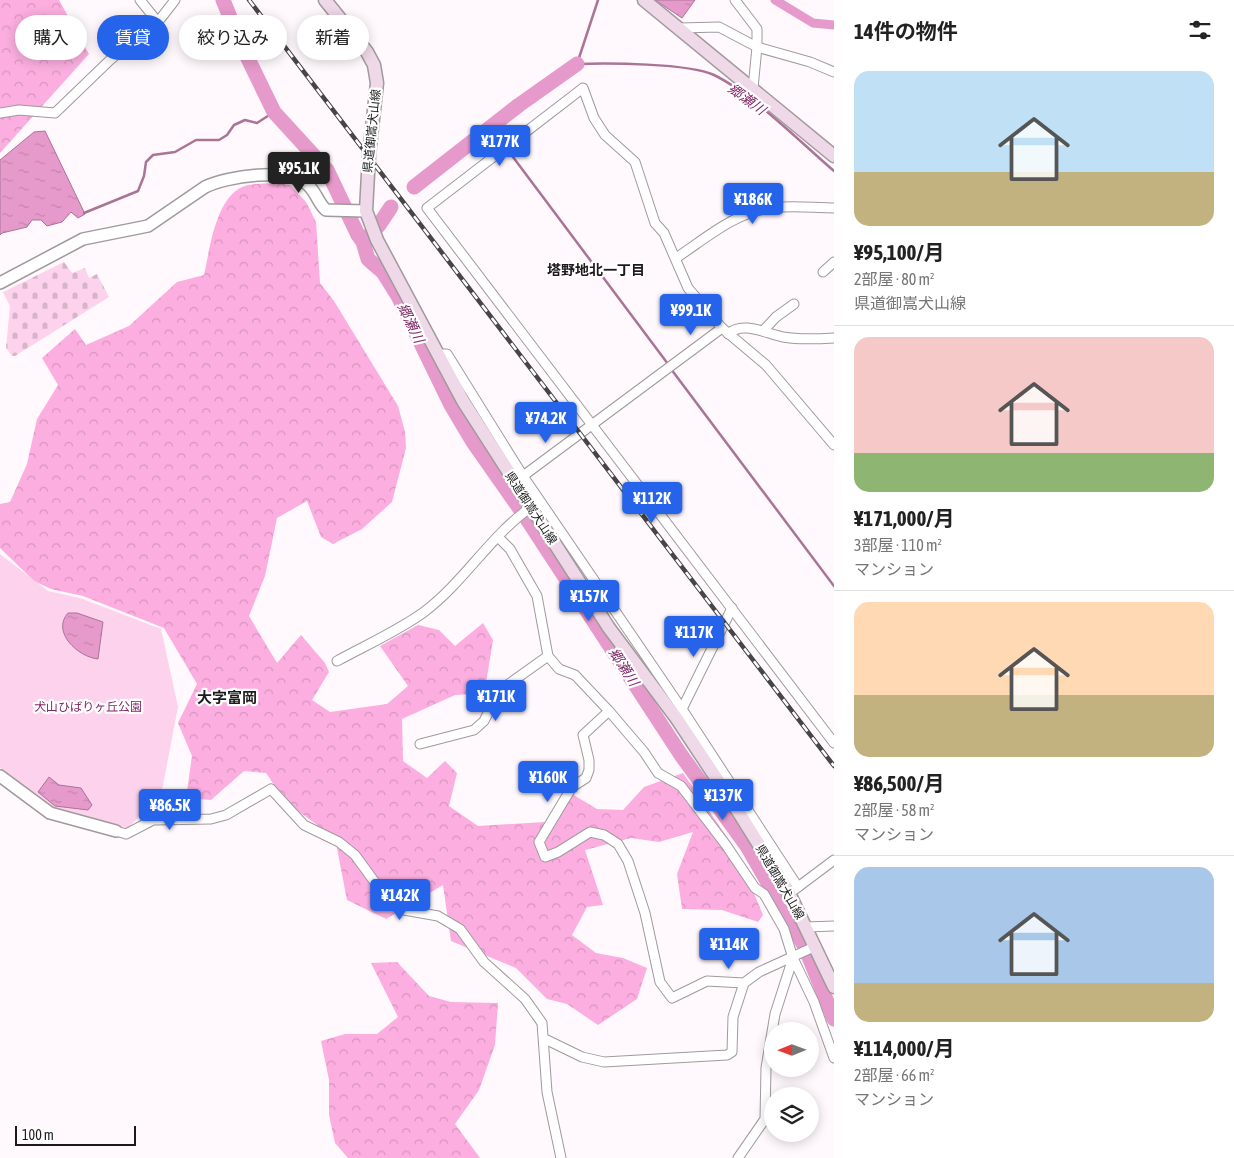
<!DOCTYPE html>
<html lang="ja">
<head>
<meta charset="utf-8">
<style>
	:root { --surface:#fff; --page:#f6f6f6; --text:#222; --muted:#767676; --line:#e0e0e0; --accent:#2563eb }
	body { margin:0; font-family:"Asap Condensed","Noto Sans JP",sans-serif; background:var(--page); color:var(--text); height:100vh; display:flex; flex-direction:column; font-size:19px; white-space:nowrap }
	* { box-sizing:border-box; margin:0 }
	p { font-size:16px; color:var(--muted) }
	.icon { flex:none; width:28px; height:28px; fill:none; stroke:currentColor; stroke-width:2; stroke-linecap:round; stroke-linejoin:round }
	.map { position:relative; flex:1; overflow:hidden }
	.sheet { display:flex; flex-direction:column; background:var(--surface); width:400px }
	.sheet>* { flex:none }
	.top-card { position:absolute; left:15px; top:15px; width:475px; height:45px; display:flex; gap:10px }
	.needle { width:32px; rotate:269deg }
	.fabs { position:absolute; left:764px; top:1022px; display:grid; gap:10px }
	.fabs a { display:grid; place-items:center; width:55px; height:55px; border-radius:50%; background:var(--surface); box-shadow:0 2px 12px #0003; font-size:25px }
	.scale { position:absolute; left:15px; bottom:12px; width:121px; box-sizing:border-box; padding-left:5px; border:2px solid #1c1a1b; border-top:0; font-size:14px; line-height:18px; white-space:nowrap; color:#1c1a1b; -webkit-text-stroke:4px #fff; paint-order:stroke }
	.price { position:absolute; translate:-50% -42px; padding:0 11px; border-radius:5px; background:var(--accent); color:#fff; font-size:16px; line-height:32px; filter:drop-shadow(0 1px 2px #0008) }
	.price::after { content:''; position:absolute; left:50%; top:30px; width:15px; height:11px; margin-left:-8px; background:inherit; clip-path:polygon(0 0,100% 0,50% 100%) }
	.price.active { background:#222; color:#fff }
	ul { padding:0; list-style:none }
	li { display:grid; align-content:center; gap:10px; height:265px; padding:0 20px }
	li+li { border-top:1px solid var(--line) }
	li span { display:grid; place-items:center; height:155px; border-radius:15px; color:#555 }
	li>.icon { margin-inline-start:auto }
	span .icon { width:90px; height:90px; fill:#fffc; stroke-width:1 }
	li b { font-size:21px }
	h2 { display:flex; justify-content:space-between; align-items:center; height:60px; padding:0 20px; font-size:21px }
	.tag { padding:0 18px; border-radius:22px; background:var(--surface); box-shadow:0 2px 12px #0003; font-size:18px; line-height:45px }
	.tag.active { background:var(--accent); color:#fff }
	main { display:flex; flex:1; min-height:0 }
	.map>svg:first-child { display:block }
	.forest { fill:url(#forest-crowns) }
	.cemetery { fill:url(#cemetery-stones) }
	.park { fill:#fcd2ec }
	.water { fill:url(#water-ripples); stroke:#a97496 }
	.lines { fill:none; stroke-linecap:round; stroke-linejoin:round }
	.stream { stroke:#a97496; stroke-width:2.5 }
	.canal { stroke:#e69acb; stroke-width:9 }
	.river { stroke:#e69acb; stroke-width:15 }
	.minor-casing { stroke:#a09a9d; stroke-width:11 }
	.tertiary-casing { stroke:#a09a9d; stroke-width:14 }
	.secondary-casing { stroke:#a09a9d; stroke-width:15 }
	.minor { stroke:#fff; stroke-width:9 }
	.tertiary { stroke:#fff; stroke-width:11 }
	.secondary { stroke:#efd8e7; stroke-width:12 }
	.rail-casing { stroke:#484547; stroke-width:4.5 }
	.rail { stroke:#fff; stroke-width:2.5; stroke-dasharray:8; stroke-linecap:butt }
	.labels { text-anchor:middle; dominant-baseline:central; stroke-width:4.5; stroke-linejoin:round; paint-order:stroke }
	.street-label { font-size:12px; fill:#1c1a1b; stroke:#fff }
	.park-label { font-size:12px; fill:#7e2765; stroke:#fff }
	.water-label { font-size:14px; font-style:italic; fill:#812a68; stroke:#fff }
	.neighbourhood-label { font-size:14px; font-weight:bold; fill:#1c1a1b; stroke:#fff }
	.quarter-label { font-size:15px; font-weight:bold; fill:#1c1a1b; stroke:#fff }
</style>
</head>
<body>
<main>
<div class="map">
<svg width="834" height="1158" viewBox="0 0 834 1158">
	<defs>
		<pattern id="forest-crowns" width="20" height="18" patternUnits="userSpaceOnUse" patternTransform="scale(1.25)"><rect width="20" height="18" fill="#fbaedf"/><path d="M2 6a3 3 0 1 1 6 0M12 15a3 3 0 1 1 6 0" fill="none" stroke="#d795bf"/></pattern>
		<pattern id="cemetery-stones" width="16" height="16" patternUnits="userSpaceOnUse" patternTransform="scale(1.25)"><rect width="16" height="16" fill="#fcd2ec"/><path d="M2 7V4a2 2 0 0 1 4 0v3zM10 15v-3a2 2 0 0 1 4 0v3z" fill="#d7b4ca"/></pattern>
		<pattern id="water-ripples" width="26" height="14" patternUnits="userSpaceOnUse" patternTransform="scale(1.25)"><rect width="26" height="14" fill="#e69acb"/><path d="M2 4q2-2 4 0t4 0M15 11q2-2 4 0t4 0" fill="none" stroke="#c584ae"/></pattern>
	</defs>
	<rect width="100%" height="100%" fill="#fff8fc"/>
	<!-- forest -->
	<g class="forest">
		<polygon points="0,0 59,0 89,54 0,153"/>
		<path d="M276 183 290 185 306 202 316 222 320 283 334 301 398 406 405 432 406 448 392 502 362 529 333 544 321 537 307 501 277 518 265 576 249 616 277 663 301 635 325 663 329 672 312 700 330 712 387 704 408 686 380 646 418 625 439 630 455 646 483 623 493 640 486 683 474 694 455 695 402 719 403 761 427 778 445 761 457 773 449 806 478 826 545 822 567 791 597 809 623 810 644 787 683 773 736 850 763 915 758 922 722 910 682 909 677 874 693 832 659 842 631 838 585 850 603 905 587 907 572 935 596 953 623 958 647 968 637 999 598 1025 567 1004 547 999 516 968 451 941 443 885 386 919 347 900 335 838 287 803 266 773 244 771 211 800 186 798 192 756 178 723 197 684 164 628 83 596 51 589 34 581 0 548V504L10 502 27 464 37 419 58 385 42 358 75 329 86 345 129 326 177 282 204 275C210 249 216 192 248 185 257 183 267 184 276 183Z"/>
		<polygon points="397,962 429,996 451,1002 498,1003 495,1045 479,1090 455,1124 480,1158 348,1158 335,1143 329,1115 329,1080 321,1041 345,1034 377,1034 398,1017 371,963"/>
	</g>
	<!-- cemetery -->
	<polygon class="cemetery" points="64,262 72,273 85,268 89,278 97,274 109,297 15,356 12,356 6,348 10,306 3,292"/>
	<!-- park -->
	<polygon class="park" points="0,554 48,591 80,598 161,629 178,707 161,795 128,828 74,817 50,807 0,768"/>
	<!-- water -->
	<g class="water">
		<polygon points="655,0 695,0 682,18"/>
		<polygon points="45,131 85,214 78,218 71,212 62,222 47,226 41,220 32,220 27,227 2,233 0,235 0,160 34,132"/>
		<path d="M68 613H77L103 622 98 659C78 657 51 632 68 613Z"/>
		<polygon points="49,777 59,785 81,788 92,805 88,810 55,806 38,792"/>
	</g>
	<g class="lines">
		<!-- stream -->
		<g class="stream">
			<path d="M598 0 577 64C607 63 688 63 714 75 753 94 800 142 834 171"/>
			<polyline points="510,153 668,364"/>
			<polyline points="84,213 138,191 144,176 146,162 153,155 175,152 196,140 219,140 227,135 234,125 245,120 257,123 274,112"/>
			<polyline points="671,369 834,586"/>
		</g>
		<!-- canal -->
		<polyline class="canal" points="775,0 813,23 834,25"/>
		<!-- river -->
		<g class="river">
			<polyline points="223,0 240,42 274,112 327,170 358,235 363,242 368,259 383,272 398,296 451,405 473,442 525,516 681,755 747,846 805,947 834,1019"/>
			<polyline points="414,187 519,105 577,64"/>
			<polyline points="364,241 379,225 391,207"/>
		</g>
		<defs>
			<g id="minor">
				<polyline points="140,0 157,21"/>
				<polyline points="735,0 757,29 757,47 753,88"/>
				<polyline points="247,28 248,28"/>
				<polyline points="680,28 719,27 757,47 810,62 834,72"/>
				<polyline points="0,113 19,110 55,113 110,60 161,18 175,0"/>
				<path d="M676 258C705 239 736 211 772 208 792 205 814 208 834 208"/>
				<polyline points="823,272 834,262"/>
				<polyline points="763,331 776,317 794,304"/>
				<path d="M728 334C743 320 767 334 783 337 799 340 818 339 834 338"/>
				<polyline points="438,354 447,354 523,476 682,709 798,887"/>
				<polyline points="834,445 766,365 722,328 688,288 664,233 655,223 635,162 605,135 594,118 583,88 427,208 834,743"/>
				<polyline points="519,479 722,328"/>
				<polyline points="498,537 510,549 537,596 548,656 559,669 575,675 609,711 583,735 589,760 589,770 586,778 572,787 539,842 545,857 558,852 590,832 604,835 618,844 628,861 645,913 660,982 672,998 707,981 744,983 759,972 816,946"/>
				<path d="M337 661C366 645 398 631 424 612 464 582 490 536 531 507"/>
				<polyline points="609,711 644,752 658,773 681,786 726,845 755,888 764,894 784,929 793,958 814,1002 834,1058"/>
				<polyline points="680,713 732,608"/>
				<polyline points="420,744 474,730 484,721 499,691 548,656"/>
				<polyline points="116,831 126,834 153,820 211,819 226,815 271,789 304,825 339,842 355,855 390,903 404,910 438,916 460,929 484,962 525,999 542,1023 547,1092 561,1158"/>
				<polyline points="794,890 834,860"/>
				<polyline points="806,927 834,926"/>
				<polyline points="545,1039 582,1057 604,1062 727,1055 732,1052 733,1017 744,983"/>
				<polyline points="738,1158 765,1119 766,1068 775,1014 793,958"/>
			</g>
			<g id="tertiary">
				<path d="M0 283 83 239 148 226 205 187C227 176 289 167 308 185 316 192 318 203 326 210L366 211"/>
				<polyline points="0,776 50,813 116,831"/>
			</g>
			<g id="secondary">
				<polyline points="325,0 367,52 374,65 377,83 369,155 366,211 377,240 463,401 609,628 677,719 736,808 789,893 834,987"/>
				<polyline points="644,0 834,156"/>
			</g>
		</defs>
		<!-- minor casing -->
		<use href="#minor" class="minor-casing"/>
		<!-- tertiary casing -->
		<use href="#tertiary" class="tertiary-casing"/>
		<!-- secondary casing -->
		<use href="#secondary" class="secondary-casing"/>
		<!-- minor -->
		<use href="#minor" class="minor"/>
		<!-- tertiary -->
		<use href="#tertiary" class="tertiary"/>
		<!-- secondary -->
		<use href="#secondary" class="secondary"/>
		<defs>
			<polyline id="rail" points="249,0 834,766"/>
		</defs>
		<!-- rail casing -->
		<use href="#rail" class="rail-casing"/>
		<!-- rail -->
		<use href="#rail" class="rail"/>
	</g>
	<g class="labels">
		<!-- street labels -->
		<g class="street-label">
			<text transform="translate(372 131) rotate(-84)">県道御嵩犬山線</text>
			<text transform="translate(531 508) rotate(57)">県道御嵩犬山線</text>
			<text transform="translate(780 882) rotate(60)">県道御嵩犬山線</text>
		</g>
		<!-- park labels -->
		<g class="park-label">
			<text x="88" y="707">犬山ひばりヶ丘公園</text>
		</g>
		<!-- water labels -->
		<g class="water-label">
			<text transform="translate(747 99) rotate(36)">郷瀬川</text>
			<text transform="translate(411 323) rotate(64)">郷瀬川</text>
			<text transform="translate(624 667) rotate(57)">郷瀬川</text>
		</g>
		<!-- neighbourhood labels -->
		<g class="neighbourhood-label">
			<text x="596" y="270">塔野地北一丁目</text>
		</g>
		<!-- quarter labels -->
		<g class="quarter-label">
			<text x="227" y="697">大字富岡</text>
		</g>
	</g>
</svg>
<div class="fabs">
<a><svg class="needle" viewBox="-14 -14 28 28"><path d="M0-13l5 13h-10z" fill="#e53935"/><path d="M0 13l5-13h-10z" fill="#767676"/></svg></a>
<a><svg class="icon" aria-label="layers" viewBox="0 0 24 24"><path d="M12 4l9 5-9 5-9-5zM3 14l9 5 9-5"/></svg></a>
</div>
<div class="scale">100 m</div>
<b class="price" style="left:500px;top:167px">¥177K</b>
<b class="price active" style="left:299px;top:194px">¥95.1K</b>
<b class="price" style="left:753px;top:225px">¥186K</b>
<b class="price" style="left:691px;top:336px">¥99.1K</b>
<b class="price" style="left:546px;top:444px">¥74.2K</b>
<b class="price" style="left:652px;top:524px">¥112K</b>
<b class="price" style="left:589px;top:622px">¥157K</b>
<b class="price" style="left:694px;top:658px">¥117K</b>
<b class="price" style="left:496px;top:722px">¥171K</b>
<b class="price" style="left:548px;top:803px">¥160K</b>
<b class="price" style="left:723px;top:821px">¥137K</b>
<b class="price" style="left:170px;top:831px">¥86.5K</b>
<b class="price" style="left:400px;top:921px">¥142K</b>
<b class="price" style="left:729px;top:970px">¥114K</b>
<div class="top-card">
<a class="tag">購入</a>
<a class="tag active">賃貸</a>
<a class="tag">絞り込み</a>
<a class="tag">新着</a>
</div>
</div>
<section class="sheet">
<h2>14件の物件<svg class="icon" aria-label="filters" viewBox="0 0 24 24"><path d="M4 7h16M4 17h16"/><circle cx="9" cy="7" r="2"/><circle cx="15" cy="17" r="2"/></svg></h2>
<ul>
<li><span style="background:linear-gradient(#bfe0f5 65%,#c2b280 0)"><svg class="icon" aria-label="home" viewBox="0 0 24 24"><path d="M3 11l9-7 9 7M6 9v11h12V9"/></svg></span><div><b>¥95,100/月</b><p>2部屋 · 80 m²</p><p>県道御嵩犬山線</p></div></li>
<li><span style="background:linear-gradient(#f6c9c9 75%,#8fb573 0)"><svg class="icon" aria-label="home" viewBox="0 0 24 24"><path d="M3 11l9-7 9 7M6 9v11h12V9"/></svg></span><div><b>¥171,000/月</b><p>3部屋 · 110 m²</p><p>マンション</p></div></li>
<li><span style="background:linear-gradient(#ffd9b3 60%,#c2b280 0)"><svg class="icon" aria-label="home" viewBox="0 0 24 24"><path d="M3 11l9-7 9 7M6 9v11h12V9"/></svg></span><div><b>¥86,500/月</b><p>2部屋 · 58 m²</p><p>マンション</p></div></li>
<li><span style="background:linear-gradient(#a9c7e8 75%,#c2b280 0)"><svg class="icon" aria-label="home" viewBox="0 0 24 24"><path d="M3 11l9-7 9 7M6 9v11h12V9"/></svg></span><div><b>¥114,000/月</b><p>2部屋 · 66 m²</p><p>マンション</p></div></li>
</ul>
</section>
</main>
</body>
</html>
